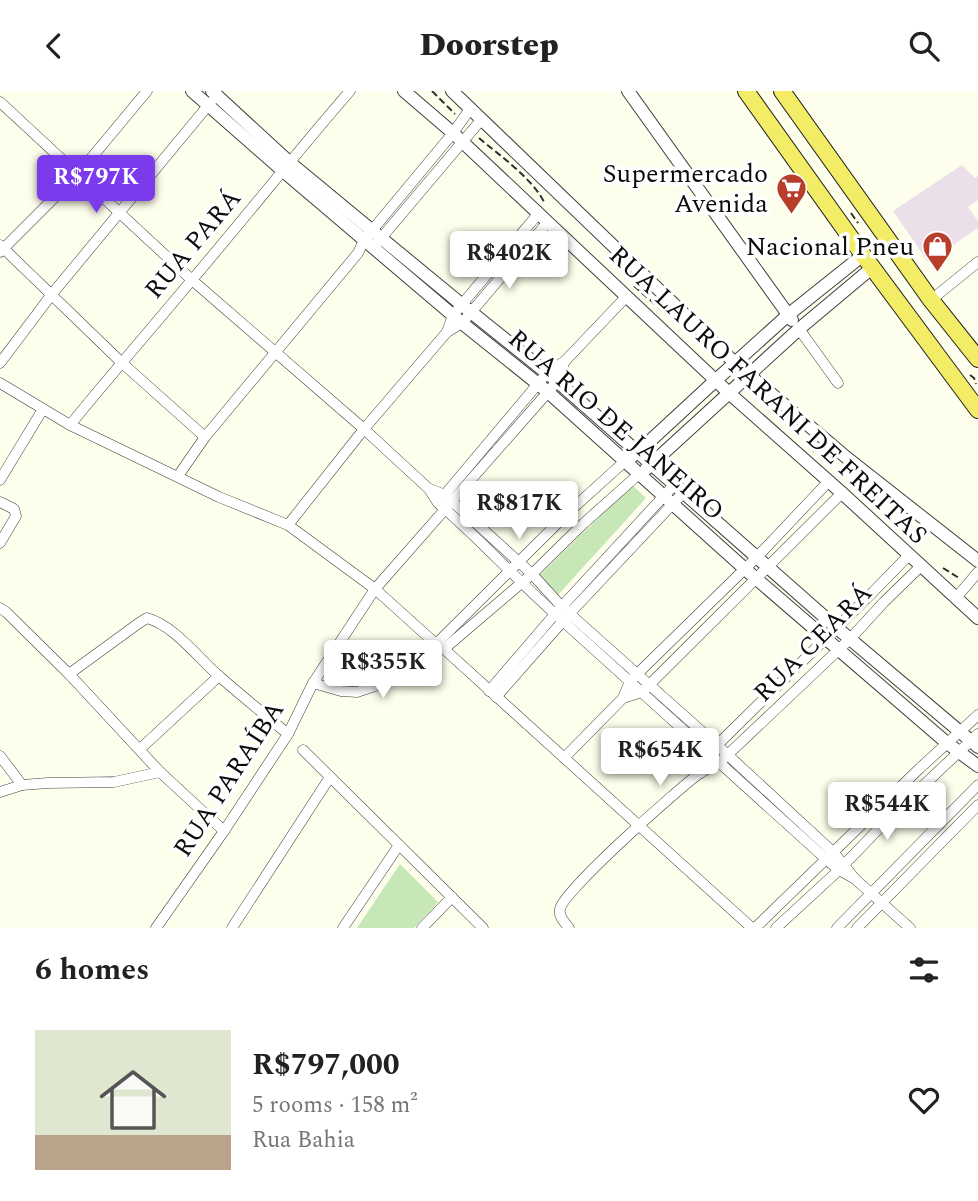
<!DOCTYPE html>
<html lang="en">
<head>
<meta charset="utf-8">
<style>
	:root { --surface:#fff; --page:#f6f6f6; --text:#222; --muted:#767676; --accent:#7c3aed }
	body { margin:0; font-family:Spectral,serif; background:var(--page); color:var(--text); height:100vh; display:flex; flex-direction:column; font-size:26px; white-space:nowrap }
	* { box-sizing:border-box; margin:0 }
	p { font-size:23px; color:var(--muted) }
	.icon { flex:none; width:38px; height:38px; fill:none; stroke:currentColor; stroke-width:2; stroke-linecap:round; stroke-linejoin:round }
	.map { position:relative; height:837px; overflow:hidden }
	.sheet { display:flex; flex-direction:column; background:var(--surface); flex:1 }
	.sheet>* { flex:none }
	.price { position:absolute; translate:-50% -60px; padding:0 16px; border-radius:7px; background:#fff; color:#222; font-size:23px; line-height:46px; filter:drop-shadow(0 2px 4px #0008) }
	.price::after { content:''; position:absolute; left:50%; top:42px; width:21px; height:16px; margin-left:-10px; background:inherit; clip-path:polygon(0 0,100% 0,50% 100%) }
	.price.on { background:var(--accent); color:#fff }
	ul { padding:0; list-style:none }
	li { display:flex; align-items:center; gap:21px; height:175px; padding:0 35px }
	li span { display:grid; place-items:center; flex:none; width:196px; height:140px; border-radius:0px; color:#555 }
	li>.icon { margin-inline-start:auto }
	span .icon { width:84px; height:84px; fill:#fffc; stroke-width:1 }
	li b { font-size:30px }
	h2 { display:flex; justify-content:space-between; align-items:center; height:84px; padding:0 35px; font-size:30px }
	header { display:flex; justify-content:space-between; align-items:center; height:91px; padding:0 35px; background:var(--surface); font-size:32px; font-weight:800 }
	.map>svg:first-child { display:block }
	.industrial { fill:#ebe0ea }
	.green { fill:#c7e7b7 }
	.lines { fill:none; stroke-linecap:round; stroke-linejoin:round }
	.minor-casing { stroke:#3f3f3f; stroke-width:11 }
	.tertiary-casing { stroke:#3f3f3f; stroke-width:14 }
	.primary-casing { stroke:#1d1d1d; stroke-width:18 }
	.path { stroke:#2e2e2e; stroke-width:2; stroke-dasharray:7 3.5; stroke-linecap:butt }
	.minor { stroke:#fff; stroke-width:10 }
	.tertiary { stroke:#fff; stroke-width:12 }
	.primary { stroke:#f3ec67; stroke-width:16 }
	.labels { text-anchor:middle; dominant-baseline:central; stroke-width:7; stroke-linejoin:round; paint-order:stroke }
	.poi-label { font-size:26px; fill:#0c0c0c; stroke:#fff; text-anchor:end }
	.street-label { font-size:26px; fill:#0c0c0c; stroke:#fff }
</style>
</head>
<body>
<header><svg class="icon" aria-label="back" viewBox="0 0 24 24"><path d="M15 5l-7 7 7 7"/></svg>Doorstep<svg class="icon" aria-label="search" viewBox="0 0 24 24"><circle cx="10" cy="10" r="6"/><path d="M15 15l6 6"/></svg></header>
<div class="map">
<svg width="978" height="837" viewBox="0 0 978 837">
	<rect width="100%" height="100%" fill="#fefeec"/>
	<!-- industrial -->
	<polygon class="industrial" points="962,74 975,87 978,85 978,109 968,116 978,130 978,137 928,171 893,120"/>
	<!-- green -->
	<g class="green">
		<polygon points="632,394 646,407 557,505 538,486"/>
		<polygon points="400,773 438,811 414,837 357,837"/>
	</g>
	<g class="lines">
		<defs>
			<g id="minor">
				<path d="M0 11 192 189 364 338 429 398 438 412C479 447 515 487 554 522 645 604 736 687 827 769L839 779 855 788"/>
				<polyline points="377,152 481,29"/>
				<polyline points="0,154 121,271 205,346"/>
				<polyline points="0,161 78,83 147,0"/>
				<polyline points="931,209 978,171"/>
				<polyline points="799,238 838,292"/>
				<polyline points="447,241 453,224 538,123"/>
				<polyline points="0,272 52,203 211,11"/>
				<polyline points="0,292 70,334 219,406 288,434 375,498 436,553 444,558 752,837"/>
				<path d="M70 334C110 285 151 238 191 190 245 127 296 62 350 0"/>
				<polyline points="178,385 205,346 358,162 364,149 453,42 470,18"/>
				<polyline points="0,389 43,318"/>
				<polyline points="430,398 445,404 532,483 562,516 717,654 834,762 855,788 910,837"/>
				<polyline points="442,407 547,282 565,270 626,206"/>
				<polyline points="0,411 14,418 16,425 0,452"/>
				<polyline points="288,434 364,338 447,241 462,232 547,132"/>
				<polyline points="956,507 978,481"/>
				<polyline points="0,517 6,521 69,583 160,681 224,740"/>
				<polyline points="444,558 532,483 584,432 639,383"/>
				<path d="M69 583 139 532 147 527C175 535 198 567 220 586 242 605 265 624 288 643"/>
				<polyline points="313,592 341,600 357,601 378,594 399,582 436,553 571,419 624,371"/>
				<polyline points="489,600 555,523 674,394"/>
				<polyline points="496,606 570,522 683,402"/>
				<polyline points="623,607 642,601 842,402"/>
				<polyline points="140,658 219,585"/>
				<polyline points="303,659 483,837"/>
				<polyline points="0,665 22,694"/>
				<polyline points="564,667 623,607 630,590 757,466 829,390"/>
				<polyline points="701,682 708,663 873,501 909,464"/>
				<polyline points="0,701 22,694 48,692 114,691 160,681"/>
				<polyline points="156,837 224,740 288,643 313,592 375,498 548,301 557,290 565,270"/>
				<polyline points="232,837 330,686"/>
				<polyline points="343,837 399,754"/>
				<polyline points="422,837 452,806"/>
				<path d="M569 837C565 832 558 825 560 818 563 800 679 697 700 682 706 678 713 675 719 672L851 547 884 511 921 475"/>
				<polyline points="755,837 920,677 978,624"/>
				<polyline points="776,837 839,779 893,723 978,643"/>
				<polyline points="837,837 978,694"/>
				<polyline points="857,837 978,714"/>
			</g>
			<g id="tertiary">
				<polyline points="192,0 282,79 462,232 548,301 745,478 947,652 978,675"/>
				<polyline points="212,0 289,71 461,213 557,290 837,537 978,656"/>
				<polyline points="404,0 453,42 729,302 842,402 978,527"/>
				<polyline points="452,0 735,272 847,367 978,470"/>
				<polyline points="628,0 792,229"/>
				<polyline points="631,366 638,361 716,289 788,224 863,164"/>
				<polyline points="646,378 799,238 873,176"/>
			</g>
			<g id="primary">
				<polyline points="746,0 863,164 978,319"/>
				<polyline points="782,0 931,209 978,268"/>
			</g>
		</defs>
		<!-- minor casing -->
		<use href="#minor" class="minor-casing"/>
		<!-- tertiary casing -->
		<use href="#tertiary" class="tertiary-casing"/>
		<!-- primary casing -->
		<use href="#primary" class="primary-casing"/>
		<!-- path -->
		<g class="path">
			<polyline points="432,0 455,23"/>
			<path d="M479 47C499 64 532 87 544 111"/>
			<polyline points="851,122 858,132"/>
			<polyline points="634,195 664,221"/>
			<polyline points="970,284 974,287 976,293"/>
			<polyline points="808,351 814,361"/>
			<polyline points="943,477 959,487"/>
		</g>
		<!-- minor -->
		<use href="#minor" class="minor"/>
		<!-- tertiary -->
		<use href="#tertiary" class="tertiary"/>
		<!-- primary -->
		<use href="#primary" class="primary"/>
	</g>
	<!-- icons -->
	<defs>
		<symbol id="supermarket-pin" viewBox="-11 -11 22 30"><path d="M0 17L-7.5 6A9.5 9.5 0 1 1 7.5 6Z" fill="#b73e2a" stroke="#fff"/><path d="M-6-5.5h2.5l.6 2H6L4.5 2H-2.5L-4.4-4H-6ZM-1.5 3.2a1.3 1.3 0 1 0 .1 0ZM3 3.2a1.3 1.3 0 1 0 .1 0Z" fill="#fff"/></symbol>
		<symbol id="shop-pin" viewBox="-11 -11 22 30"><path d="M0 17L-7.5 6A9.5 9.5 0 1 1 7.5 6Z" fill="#b73e2a" stroke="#fff"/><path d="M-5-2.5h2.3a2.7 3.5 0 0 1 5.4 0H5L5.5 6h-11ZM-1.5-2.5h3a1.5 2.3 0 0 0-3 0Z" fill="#fff"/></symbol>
	</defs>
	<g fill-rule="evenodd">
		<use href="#supermarket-pin" x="774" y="80" width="35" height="47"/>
		<use href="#shop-pin" x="920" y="138" width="35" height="47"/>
	</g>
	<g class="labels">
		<!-- poi labels -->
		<g class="poi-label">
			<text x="768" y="83">Supermercado<tspan x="768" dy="30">Avenida</tspan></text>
			<text x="914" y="156">Nacional Pneu</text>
		</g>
		<!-- street labels -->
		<g class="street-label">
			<text transform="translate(193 153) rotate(-50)">RUA PARÁ</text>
			<text transform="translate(768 304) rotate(43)">RUA LAURO FARANI DE FREITAS</text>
			<text transform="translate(616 334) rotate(41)">RUA RIO DE JANEIRO</text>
			<text transform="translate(813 552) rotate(-45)">RUA CEARÁ</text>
			<text transform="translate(229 688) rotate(-57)">RUA PARAÍBA</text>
		</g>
	</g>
</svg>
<b class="price on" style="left:96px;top:124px">R$797K</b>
<b class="price" style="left:509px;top:200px">R$402K</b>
<b class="price" style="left:519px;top:450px">R$817K</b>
<b class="price" style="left:383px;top:609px">R$355K</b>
<b class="price" style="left:660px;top:697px">R$654K</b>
<b class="price" style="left:887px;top:751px">R$544K</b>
</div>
<section class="sheet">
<h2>6 homes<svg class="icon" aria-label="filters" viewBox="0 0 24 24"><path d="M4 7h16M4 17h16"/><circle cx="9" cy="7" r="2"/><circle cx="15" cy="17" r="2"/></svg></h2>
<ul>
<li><span style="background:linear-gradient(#dfe7d0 75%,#b9a48a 0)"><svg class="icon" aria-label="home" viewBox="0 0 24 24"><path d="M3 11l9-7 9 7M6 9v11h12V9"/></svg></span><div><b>R$797,000</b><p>5 rooms · 158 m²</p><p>Rua Bahia</p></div><svg class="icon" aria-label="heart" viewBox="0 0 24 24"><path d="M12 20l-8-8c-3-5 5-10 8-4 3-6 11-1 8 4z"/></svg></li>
</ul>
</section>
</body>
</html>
